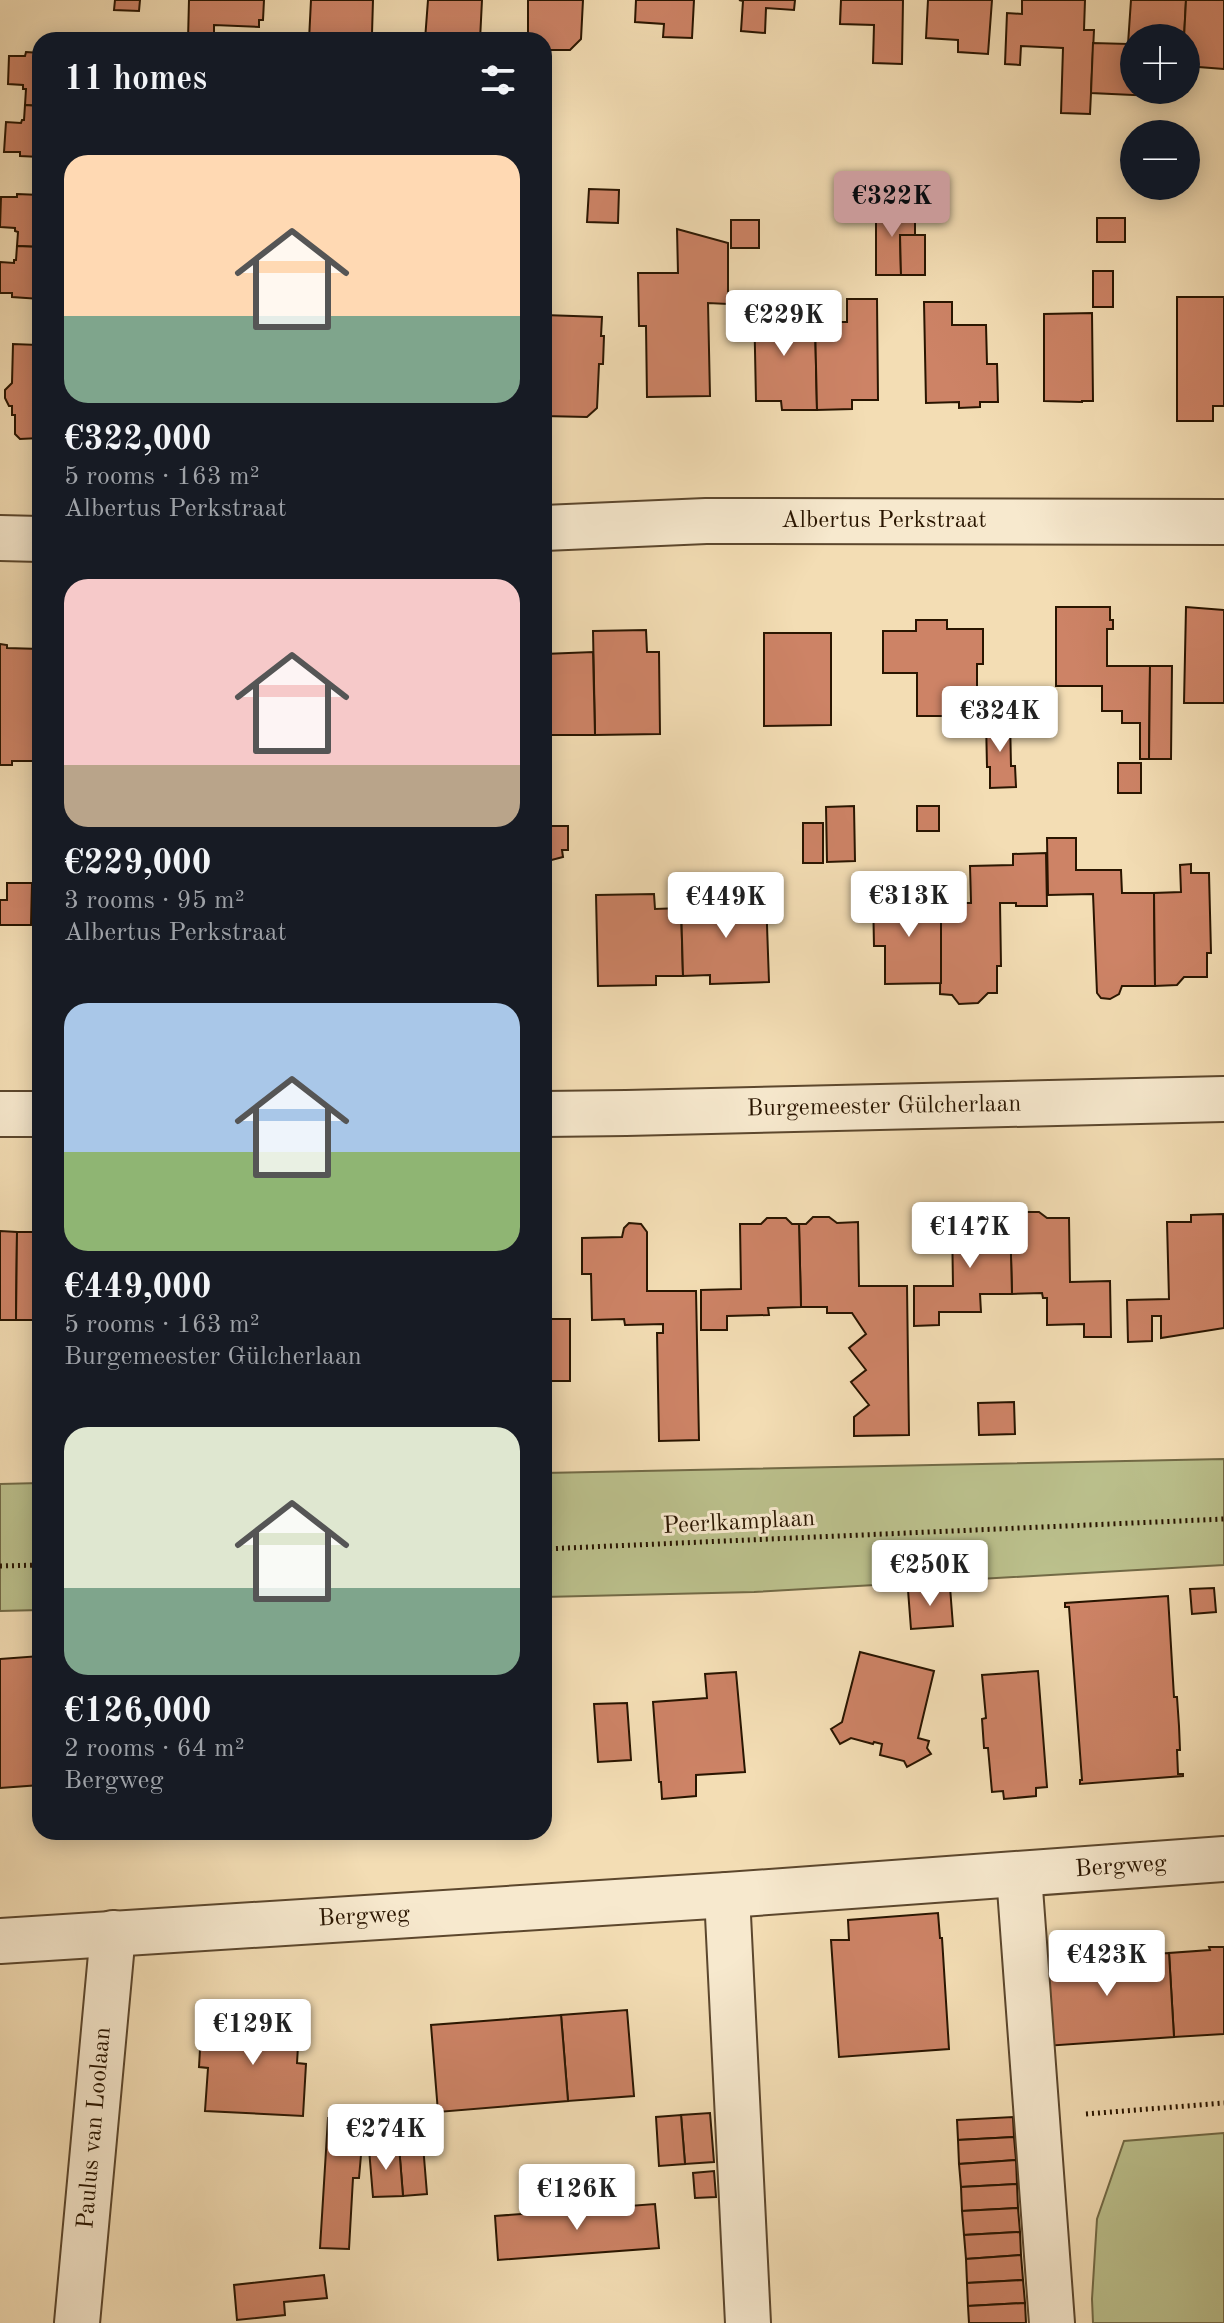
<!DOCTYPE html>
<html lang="en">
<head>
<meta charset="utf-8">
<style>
	:root { --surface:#171b24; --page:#242831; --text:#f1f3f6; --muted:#9ea1a6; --accent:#c59692 }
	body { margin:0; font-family:"Old Standard TT",serif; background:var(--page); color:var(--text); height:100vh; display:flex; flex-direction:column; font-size:30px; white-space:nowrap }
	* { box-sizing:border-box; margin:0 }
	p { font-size:26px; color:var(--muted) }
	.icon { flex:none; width:44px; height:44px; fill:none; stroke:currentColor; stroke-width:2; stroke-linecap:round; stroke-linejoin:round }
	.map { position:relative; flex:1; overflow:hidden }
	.details { position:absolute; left:32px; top:32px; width:520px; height:1808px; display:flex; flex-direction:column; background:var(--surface); border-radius:24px; box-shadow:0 4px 20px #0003 }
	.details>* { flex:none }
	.tools { position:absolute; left:1120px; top:24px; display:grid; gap:16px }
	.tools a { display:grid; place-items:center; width:80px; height:80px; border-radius:50%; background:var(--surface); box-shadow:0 4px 20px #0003; font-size:40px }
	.price { position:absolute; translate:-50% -68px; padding:0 18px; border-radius:8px; background:#fff; color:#222; font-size:26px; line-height:52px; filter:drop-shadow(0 2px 4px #0008) }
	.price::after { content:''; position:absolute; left:50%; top:48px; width:24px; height:18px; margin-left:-12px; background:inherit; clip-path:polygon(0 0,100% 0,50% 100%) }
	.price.on { background:var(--accent); color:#111 }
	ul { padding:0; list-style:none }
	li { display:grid; align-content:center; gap:16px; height:424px; padding:0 32px }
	li span { display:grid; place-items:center; height:248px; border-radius:24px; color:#555 }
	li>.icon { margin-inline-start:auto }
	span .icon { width:144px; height:144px; fill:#fffc; stroke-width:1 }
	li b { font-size:34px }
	h2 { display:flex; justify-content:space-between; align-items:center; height:96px; padding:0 32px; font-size:34px }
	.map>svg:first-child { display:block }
	.green { fill:#bbc08c; stroke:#726a46; stroke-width:2 }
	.building { fill:#cd8366; stroke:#291500; stroke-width:2 }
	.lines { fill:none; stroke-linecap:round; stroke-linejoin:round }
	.minor-casing { stroke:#5c472d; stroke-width:48 }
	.path { stroke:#291500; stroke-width:5; stroke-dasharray:2 4; stroke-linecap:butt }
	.minor { stroke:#f7e9ce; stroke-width:44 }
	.labels { text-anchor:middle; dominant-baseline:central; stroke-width:6; stroke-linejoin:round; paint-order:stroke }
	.street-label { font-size:24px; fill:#291500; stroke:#f7e9ce }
</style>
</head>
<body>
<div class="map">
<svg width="1224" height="2323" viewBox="0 0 1224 2323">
	<rect width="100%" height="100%" fill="#f3ddb4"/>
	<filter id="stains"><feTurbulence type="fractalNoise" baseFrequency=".0025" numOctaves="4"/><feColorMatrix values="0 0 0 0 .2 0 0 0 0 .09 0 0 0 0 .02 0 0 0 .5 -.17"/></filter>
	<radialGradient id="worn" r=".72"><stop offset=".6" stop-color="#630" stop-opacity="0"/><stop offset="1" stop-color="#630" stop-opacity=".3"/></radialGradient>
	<!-- green -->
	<g class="green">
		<polygon points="1224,1459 1224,1565 754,1592 544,1597 544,1473"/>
		<polygon points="40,1483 40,1610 0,1611 0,1484"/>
		<polygon points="1224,2133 1224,2323 1093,2323 1092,2299 1097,2219 1124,2141"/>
	</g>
	<!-- building -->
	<g class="building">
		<polygon points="115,0 140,0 139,11 114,10"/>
		<polygon points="189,0 264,0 263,20 259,20 259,27 214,25 214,40 188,40"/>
		<polygon points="311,0 373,0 372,34 381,34 380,40 309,40"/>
		<polygon points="428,0 482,0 480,40 425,40"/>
		<polygon points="528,0 583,0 581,39 570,50 544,50 544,40 528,40"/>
		<polygon points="636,0 694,0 692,38 663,37 664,24 635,22"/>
		<polygon points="739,0 795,0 794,10 766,8 765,33 741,31 743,1"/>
		<polygon points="841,0 903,0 902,64 873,63 874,25 840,24"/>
		<polygon points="928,0 992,0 988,54 958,52 958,40 926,38"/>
		<polygon points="1022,0 1085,0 1084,30 1094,30 1090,114 1061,113 1063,48 1021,46 1020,65 1005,64 1007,13 1022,14"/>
		<polygon points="1131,0 1186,0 1184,38 1134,38 1134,90 1154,90 1154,96 1091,93 1093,43 1128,44"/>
		<polygon points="1186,0 1224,0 1224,69 1186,66 1186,38 1184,38"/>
		<polygon points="26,52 40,53 40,106 25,105 26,89 23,89 23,85 8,84 9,56 25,56"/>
		<polygon points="25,105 40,106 40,157 20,156 20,152 4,152 6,122 21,123 22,120 24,120"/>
		<polygon points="589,189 619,190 618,223 587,222"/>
		<polygon points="17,194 40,195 40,247 17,246 18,232 15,231 15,228 0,227 1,197 17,197"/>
		<polygon points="876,211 915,211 915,235 900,235 901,275 876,275"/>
		<rect x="1097" y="218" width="28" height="24"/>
		<rect x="731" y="220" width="28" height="28"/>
		<polygon points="677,229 728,243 728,304 708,303 710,396 647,397 646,326 639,326 638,273 678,273"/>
		<polygon points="900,235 925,235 925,275 901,275"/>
		<polygon points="17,246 40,247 40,299 12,297 12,293 0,293 0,262 14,263 14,260 16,260"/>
		<rect x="1093" y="271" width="20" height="36"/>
		<polygon points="1177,297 1224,297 1224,406 1213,406 1213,421 1177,421"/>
		<polygon points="784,299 784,323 815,322 817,410 782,410 781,401 756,401 754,300"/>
		<polygon points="847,299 877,299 878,400 852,400 852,409 817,410 815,322 847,322"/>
		<polygon points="924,302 952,302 952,325 986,325 987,364 997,364 998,402 980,402 980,407 959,408 959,402 926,403"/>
		<polygon points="1092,313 1093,401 1082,401 1082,402 1044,401 1044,314"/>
		<polygon points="544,315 602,317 601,336 604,336 603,364 599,364 597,408 587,417 544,416"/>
		<polygon points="38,341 40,341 40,438 20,439 15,434 15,415 12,415 12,406 9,406 5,398 5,390 12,383 13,344 38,345"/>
		<polygon points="1056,607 1110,607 1110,620 1113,620 1113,629 1107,629 1107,666 1150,666 1149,759 1140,759 1140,723 1122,723 1122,711 1102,711 1102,686 1056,686"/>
		<polygon points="1186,607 1224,610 1224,703 1184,703"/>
		<polygon points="916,620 947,620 947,629 983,629 983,664 977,664 977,725 949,725 949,716 917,716 917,673 883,673 883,631 916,631"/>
		<polygon points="646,630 647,652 659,652 660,734 595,735 593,631"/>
		<polygon points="764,633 831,633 831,725 764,726"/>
		<polygon points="0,644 7,645 7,648 40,649 40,761 12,761 12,765 0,765"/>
		<polygon points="593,652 595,735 544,735 544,654"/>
		<polygon points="1150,666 1172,666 1171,759 1149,759"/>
		<polygon points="986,719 1010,719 1011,766 1015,766 1016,787 990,788 990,767 987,767"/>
		<rect x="1118" y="763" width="23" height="30"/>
		<polygon points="854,806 855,861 827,862 826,807"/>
		<rect x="917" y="806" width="22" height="25"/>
		<rect x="803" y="823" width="20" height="40"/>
		<polygon points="544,826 568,826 568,850 562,850 563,857 544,862"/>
		<polygon points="1047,838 1076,838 1076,870 1121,870 1122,893 1154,893 1155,986 1122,986 1119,994 1110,999 1101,998 1097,993 1093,894 1048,895"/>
		<polygon points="1046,853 1047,906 1016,906 1016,903 1000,903 1001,966 997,966 997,993 988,993 978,1003 959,1004 952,995 940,994 941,903 971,903 970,866 1013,865 1013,854"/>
		<polygon points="1191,864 1191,873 1209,873 1211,953 1207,953 1207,977 1184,977 1177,985 1155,986 1154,893 1181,892 1180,865"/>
		<polygon points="7,883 32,883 31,925 0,925 0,900 7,900"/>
		<polygon points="654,894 655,909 681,908 683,976 656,976 656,985 598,986 596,895"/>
		<polygon points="873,895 941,903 941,983 885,984 885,946 874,946"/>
		<polygon points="766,897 769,982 710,984 710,975 683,976 681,903 707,902 707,898"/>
		<polygon points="1022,1212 1039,1212 1047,1218 1069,1218 1070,1282 1110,1281 1111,1337 1084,1337 1084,1324 1047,1325 1047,1298 1043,1298 1042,1293 1012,1294 1010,1219 1016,1219"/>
		<polygon points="981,1213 997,1213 1004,1220 1010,1219 1012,1294 980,1294 981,1312 939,1312 939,1325 914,1326 914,1286 953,1286 952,1221 973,1221"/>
		<polygon points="1223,1214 1224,1328 1161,1338 1161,1316 1152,1316 1152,1341 1128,1342 1127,1300 1169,1299 1167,1222 1191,1222 1191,1215"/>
		<polygon points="813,1217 829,1217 837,1223 858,1222 859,1286 907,1286 909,1435 854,1436 854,1417 869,1405 851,1382 866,1370 849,1348 866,1334 852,1313 827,1313 827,1307 801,1307 799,1224 806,1224"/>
		<polygon points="767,1218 786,1218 792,1224 799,1224 801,1307 768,1308 769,1315 727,1316 727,1330 701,1330 701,1290 741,1289 740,1224 761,1224"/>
		<polygon points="629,1223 641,1224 647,1232 647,1291 696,1291 699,1440 659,1441 657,1333 663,1333 663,1324 625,1325 624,1319 592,1320 591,1274 582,1274 582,1238 622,1237 624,1228"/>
		<polygon points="0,1231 17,1232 16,1320 0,1320"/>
		<polygon points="17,1232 40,1232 40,1320 16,1320"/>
		<rect x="545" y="1319" width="25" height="62"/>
		<polygon points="1014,1402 1015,1434 979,1435 978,1403"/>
		<polygon points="950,1587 953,1626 911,1629 908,1590"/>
		<polygon points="1214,1588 1216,1612 1192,1614 1190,1589"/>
		<polygon points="1168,1596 1174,1697 1177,1697 1179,1726 1180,1750 1177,1750 1178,1774 1183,1774 1183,1776 1080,1784 1080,1780 1082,1780 1069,1607 1065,1607 1065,1603"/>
		<polygon points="860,1652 934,1671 918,1738 929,1741 927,1748 931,1754 907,1767 904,1761 880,1755 882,1744 874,1742 873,1744 851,1738 840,1744 831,1729 842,1722"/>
		<polygon points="40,1656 40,1785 0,1788 0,1659"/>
		<polygon points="1038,1671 1047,1787 1036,1788 1036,1796 1004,1799 1003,1791 992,1792 988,1748 984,1748 982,1719 986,1718 982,1675"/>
		<polygon points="736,1672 745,1772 696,1775 696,1796 662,1799 661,1782 659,1782 653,1702 707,1698 705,1674"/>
		<polygon points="627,1703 631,1760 598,1762 594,1704"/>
		<polygon points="938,1913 940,1938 942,1938 949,2049 839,2057 831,1940 849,1940 848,1920"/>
		<polygon points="1209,1947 1224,1947 1224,2034 1174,2037 1169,1953 1210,1950"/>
		<polygon points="1107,1949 1113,1952 1127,1950 1128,1955 1169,1953 1174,2037 1045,2046 1039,1962 1072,1959 1071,1955"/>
		<polygon points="627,2010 634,2096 568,2101 561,2015"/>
		<polygon points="244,2013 281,2016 281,2028 299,2029 297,2063 306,2064 303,2116 205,2111 208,2068 199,2067 201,2032 208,2032 209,2023 218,2024 225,2019 244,2020"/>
		<polygon points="561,2015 568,2101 438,2112 431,2025"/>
		<polygon points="710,2113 714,2162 685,2164 681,2115"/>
		<polygon points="681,2115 685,2164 659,2166 656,2117"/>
		<polygon points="1013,2117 1014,2137 958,2140 957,2120"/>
		<polygon points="328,2118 357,2120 355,2155 361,2155 359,2178 353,2178 349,2249 320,2248"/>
		<polygon points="1014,2137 1016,2160 959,2164 958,2140"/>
		<polygon points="423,2145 427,2194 403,2196 399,2146"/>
		<polygon points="399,2146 403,2196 373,2197 369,2149"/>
		<polygon points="1016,2160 1017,2184 961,2187 959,2164"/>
		<polygon points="714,2171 716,2197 695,2198 693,2173"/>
		<polygon points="1017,2184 1018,2208 962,2211 961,2187"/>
		<polygon points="655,2204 659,2248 498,2260 495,2216"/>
		<polygon points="1018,2208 1020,2232 964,2235 962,2211"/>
		<polygon points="1020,2232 1021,2255 966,2259 964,2235"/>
		<polygon points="1021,2255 1023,2280 967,2283 966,2259"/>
		<polygon points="324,2275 327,2298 284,2302 285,2315 237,2320 234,2285"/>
		<polygon points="1023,2280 1025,2303 968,2306 967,2283"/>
		<polygon points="1025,2303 1026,2323 969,2323 968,2306"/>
	</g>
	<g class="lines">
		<defs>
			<g id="minor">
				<polyline points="544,528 706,521 1224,522"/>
				<polyline points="0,538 40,539"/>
				<polyline points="0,1114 40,1114"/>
				<polyline points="544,1114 626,1113 1224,1099"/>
				<polyline points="1019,1875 1052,2323"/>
				<polyline points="727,1895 748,2323"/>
				<polyline points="0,1941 727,1895 1224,1859"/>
				<polyline points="77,2323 113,1933"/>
			</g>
		</defs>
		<!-- minor casing -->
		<use href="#minor" class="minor-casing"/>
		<!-- path -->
		<g class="path">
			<polyline points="544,1549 1224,1519"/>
			<polyline points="0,1566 40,1565"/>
			<polyline points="1086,2114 1224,2103"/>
		</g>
		<!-- minor -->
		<use href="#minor" class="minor"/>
	</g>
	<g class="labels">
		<!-- street labels -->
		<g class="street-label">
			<text x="884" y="521">Albertus Perkstraat</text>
			<text transform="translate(884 1107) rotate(-1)">Burgemeester Gülcherlaan</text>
			<text transform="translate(739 1523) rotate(-3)">Peerlkamplaan</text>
			<text transform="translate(1121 1867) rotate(-4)">Bergweg</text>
			<text transform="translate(364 1917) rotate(-3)">Bergweg</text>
			<text transform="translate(95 2128) rotate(-85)">Paulus van Loolaan</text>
		</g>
	</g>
	<rect width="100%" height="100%" filter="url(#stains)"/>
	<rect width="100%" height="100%" fill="url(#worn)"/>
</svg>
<div class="tools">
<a>+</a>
<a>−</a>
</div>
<b class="price on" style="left:892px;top:239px">€322K</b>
<b class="price" style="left:784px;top:358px">€229K</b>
<b class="price" style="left:1000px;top:754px">€324K</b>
<b class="price" style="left:909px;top:939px">€313K</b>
<b class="price" style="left:726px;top:940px">€449K</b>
<b class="price" style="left:970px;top:1270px">€147K</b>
<b class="price" style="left:930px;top:1608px">€250K</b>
<b class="price" style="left:1107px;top:1998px">€423K</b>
<b class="price" style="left:253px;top:2067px">€129K</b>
<b class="price" style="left:386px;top:2172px">€274K</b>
<b class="price" style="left:577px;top:2232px">€126K</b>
<section class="details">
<h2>11 homes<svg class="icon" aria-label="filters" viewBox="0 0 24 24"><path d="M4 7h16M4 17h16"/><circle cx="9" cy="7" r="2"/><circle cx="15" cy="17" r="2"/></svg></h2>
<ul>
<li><span style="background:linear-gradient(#ffd9b3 65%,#7fa58c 0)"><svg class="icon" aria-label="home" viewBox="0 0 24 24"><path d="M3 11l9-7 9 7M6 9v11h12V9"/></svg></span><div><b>€322,000</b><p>5 rooms · 163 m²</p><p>Albertus Perkstraat</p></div></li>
<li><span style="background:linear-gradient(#f6c9c9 75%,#b9a48a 0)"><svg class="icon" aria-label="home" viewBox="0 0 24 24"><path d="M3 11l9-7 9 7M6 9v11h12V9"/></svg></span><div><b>€229,000</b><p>3 rooms · 95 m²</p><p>Albertus Perkstraat</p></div></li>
<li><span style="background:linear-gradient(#a9c7e8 60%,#8fb573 0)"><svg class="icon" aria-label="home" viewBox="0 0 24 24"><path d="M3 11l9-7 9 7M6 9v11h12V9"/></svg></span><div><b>€449,000</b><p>5 rooms · 163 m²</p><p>Burgemeester Gülcherlaan</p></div></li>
<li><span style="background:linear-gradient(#dfe7d0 65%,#7fa58c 0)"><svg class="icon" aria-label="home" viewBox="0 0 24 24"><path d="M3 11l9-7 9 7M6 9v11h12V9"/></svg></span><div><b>€126,000</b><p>2 rooms · 64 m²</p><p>Bergweg</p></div></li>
</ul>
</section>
</div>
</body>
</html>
